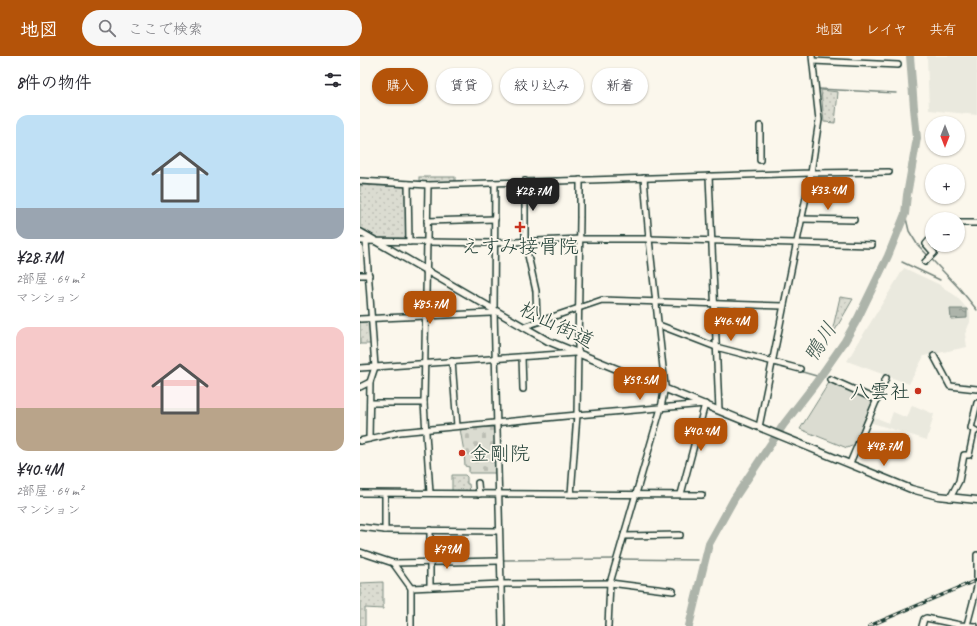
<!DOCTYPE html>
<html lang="ja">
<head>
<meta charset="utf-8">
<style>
	:root { --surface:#fff; --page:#f7f7f7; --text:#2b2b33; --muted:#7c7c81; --accent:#b45309 }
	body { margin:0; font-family:Caveat,"Klee One",sans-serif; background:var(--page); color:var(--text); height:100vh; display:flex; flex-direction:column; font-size:15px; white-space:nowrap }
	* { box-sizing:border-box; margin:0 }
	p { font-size:13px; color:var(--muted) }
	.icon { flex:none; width:22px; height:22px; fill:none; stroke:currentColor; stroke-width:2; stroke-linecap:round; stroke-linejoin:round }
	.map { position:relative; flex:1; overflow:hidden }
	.side { display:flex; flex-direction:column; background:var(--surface); width:360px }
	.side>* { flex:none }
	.top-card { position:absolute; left:12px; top:12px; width:380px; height:36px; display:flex; gap:8px }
	.needle { width:26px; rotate:180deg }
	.fabs { position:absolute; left:565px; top:60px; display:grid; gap:8px }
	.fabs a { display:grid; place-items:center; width:40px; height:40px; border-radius:50%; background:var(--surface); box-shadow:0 1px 3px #0004; font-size:20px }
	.price { position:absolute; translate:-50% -34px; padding:0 9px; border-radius:8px; background:var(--accent); color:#fff; font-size:13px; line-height:26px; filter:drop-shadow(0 1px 2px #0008) }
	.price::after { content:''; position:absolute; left:50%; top:24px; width:12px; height:9px; margin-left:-6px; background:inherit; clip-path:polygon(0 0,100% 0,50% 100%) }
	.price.active { background:#222; color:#fff }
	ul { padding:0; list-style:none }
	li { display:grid; align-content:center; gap:8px; height:212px; padding:0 16px }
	li span { display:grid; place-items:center; height:124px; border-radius:12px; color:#555 }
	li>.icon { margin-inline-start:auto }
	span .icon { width:72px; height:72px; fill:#fffc; stroke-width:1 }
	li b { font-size:17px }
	h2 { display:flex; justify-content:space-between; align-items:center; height:48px; padding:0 16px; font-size:17px }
	.chip { padding:0 14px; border-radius:18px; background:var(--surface); box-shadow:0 1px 3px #0004; font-size:14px; line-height:36px }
	.chip.active { background:var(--accent); color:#fff }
	header { display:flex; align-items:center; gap:24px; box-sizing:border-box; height:56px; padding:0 20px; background:var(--accent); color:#fff }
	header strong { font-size:19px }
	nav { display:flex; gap:22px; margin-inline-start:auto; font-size:14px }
	.search { width:280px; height:36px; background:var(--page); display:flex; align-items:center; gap:10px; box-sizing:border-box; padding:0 14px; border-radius:22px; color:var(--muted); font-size:15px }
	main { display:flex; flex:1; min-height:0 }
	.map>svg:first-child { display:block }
	.built { fill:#eae9de }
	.cemetery { fill:url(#cemetery-stones); stroke:#7d8c82 }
	.park { fill:url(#park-dots); stroke:#7d8c82 }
	.garden { fill:#dbdcd1; stroke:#7d8c82 }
	.water { fill:url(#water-ripples); stroke:#74847b }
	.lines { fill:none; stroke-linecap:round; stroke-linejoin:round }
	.stream { stroke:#74847b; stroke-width:1.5 }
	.river { stroke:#adb4aa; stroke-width:8 }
	.minor-casing { stroke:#1f3d34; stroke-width:8 }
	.major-casing { stroke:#1f3d34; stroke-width:9 }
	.minor { stroke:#fbf7ec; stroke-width:5 }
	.major { stroke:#fbf7ec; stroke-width:6 }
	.rail-casing { stroke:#1f3d34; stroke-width:3 }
	.rail { stroke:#fbf7ec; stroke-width:1.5; stroke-dasharray:4.5; stroke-linecap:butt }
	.poi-dot { fill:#c8321e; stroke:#fbf7ec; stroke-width:1.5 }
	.labels { text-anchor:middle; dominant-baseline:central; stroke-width:3.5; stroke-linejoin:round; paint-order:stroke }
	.poi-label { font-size:20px; fill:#1f3d34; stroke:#fbf7ec }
	.street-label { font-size:20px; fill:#1f3d34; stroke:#fbf7ec }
	.water-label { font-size:21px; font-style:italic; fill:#425b52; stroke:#fbf7ec }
</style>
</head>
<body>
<header>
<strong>地図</strong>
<div class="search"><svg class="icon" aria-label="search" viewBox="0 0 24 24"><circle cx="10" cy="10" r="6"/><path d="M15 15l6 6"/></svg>ここで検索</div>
<nav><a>地図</a><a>レイヤ</a><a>共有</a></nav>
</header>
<main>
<section class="side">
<h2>8件の物件<svg class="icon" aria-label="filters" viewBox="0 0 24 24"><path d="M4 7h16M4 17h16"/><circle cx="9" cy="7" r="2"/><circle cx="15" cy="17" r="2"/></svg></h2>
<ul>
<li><span style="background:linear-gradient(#bfe0f5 75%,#9aa5b1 0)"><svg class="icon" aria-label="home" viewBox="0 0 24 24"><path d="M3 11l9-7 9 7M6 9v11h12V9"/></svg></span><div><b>¥28.7M</b><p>2部屋 · 64 m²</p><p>マンション</p></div></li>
<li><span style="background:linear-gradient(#f6c9c9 65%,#b9a48a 0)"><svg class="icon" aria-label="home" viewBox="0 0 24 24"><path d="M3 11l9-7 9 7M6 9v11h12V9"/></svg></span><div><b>¥40.4M</b><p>2部屋 · 64 m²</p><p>マンション</p></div></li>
</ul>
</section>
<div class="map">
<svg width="617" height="570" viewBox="0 0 617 570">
	<defs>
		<pattern id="cemetery-stones" width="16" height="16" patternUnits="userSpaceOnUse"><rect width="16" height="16" fill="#dbdcd1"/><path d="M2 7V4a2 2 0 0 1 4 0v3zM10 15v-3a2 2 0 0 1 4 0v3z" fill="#bcbeb4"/></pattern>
		<pattern id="park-dots" width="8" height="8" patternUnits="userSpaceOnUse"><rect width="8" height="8" fill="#dbdcd1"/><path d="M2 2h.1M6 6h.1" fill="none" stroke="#bcbeb4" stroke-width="1.8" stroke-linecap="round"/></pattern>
		<pattern id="water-ripples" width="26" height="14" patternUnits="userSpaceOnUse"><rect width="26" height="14" fill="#adb4aa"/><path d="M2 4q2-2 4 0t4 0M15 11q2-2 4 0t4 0" fill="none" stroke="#8c948b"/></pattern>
	</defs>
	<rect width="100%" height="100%" fill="#fbf7ec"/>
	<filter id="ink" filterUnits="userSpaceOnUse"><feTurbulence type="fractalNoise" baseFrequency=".025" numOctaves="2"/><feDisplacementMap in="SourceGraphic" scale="8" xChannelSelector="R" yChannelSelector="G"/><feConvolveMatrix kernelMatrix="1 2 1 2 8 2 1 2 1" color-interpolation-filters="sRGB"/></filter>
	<g filter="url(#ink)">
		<!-- built -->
		<g class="built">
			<polygon points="567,0 617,0 617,59 569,54"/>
			<polygon points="544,212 578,228 596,240 610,256 610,266 605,278 607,291 564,300 549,328 487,305"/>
			<polygon points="552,349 574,358 567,384 509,366 512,360 529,367 533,356 547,362"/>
		</g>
		<!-- cemetery -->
		<polygon class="cemetery" points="134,371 136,417 109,417 109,411 105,410 104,396 100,373"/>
		<!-- park -->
		<g class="park">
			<polygon points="461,34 478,36 475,67 464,66"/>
			<rect x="59" y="121" width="36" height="6"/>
			<polygon points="0,129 45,131 46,132 47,181 45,182 16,182 0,173"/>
			<polygon points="480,241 493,243 474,276 472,276"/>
			<polygon points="12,263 13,288 0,288 0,264"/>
			<polygon points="92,419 105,419 107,421 107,428 109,428 110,437 92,437"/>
			<polygon points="23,526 23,553 5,552 5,570 0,570 0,527"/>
		</g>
		<!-- garden -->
		<polygon class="garden" points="470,325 513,344 494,389 487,392 440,373"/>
		<!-- water -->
		<polygon class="water" points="590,253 607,253 607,262 591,263"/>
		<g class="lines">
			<!-- stream -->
			<g class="stream">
				<polyline points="459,33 536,37"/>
				<polyline points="545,158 549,175 557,188 599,232 617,254"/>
				<polyline points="542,206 580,224"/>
				<polyline points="302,273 321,280"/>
				<polyline points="439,315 460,321"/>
				<polyline points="142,504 258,503 338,504"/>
			</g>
			<!-- river -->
			<polyline class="river" points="329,570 349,488 374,443 424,368 455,328 485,285 498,262 528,200 545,158 547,139 557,82 554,52 550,0"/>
			<defs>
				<g id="minor">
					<polyline points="453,5 538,9"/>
					<polyline points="400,70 400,104"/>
					<polyline points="349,120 359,354"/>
					<polyline points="220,124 220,160"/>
					<polyline points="0,125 68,129 451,117 459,64 452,0"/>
					<polyline points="165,125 165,186 176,235 177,266"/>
					<polyline points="135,127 134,254 142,570"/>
					<polyline points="48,128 49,186"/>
					<polyline points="68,129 64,347 70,437"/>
					<polyline points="441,163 494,164"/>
					<polyline points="67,165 135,163"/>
					<polyline points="598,167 617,167"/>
					<polyline points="0,185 134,187 221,183 289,183 512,189"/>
					<polyline points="6,185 15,311 10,326 9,383"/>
					<polyline points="565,206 574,197 566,188 572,181"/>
					<polyline points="0,219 9,219"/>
					<polyline points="0,263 131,257 134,254"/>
					<polyline points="299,269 356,291 440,313"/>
					<polyline points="163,271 242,244 423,250"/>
					<polyline points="574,300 590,330 617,333"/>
					<polyline points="162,301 163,333"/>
					<polyline points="92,305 97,370"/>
					<polyline points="0,312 215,297"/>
					<polyline points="470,323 517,344"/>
					<polyline points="0,331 10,326"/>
					<polyline points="10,347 64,347"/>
					<polyline points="399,371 451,117 529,116"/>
					<polyline points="616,375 611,372 617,347"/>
					<polyline points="0,385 40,376 217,359 345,348 321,438"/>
					<polyline points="490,407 526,322"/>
					<polyline points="118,427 119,438"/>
					<polyline points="0,437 342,439"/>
					<polyline points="25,438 25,474"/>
					<polyline points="211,438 217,359 220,162"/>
					<polyline points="590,442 599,425 604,399 609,399 614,375"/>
					<polyline points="0,471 25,474 139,475"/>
					<polyline points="70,474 70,531"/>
					<polyline points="264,480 320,479"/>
					<polyline points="0,496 33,507 140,505"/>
					<polyline points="33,507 51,532 51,570"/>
					<polyline points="51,532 141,528 250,527 313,535"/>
					<polyline points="607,569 617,531 617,499"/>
					<polyline points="248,570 250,527 301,352 305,330 289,183 284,122"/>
					<polyline points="562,570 564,563 566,562 600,569 615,570"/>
				</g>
				<polyline id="major" points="0,176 188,285 551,433 578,440 617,444"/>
			</defs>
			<!-- minor casing -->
			<use href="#minor" class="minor-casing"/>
			<!-- major casing -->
			<use href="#major" class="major-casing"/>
			<!-- minor -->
			<use href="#minor" class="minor"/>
			<!-- major -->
			<use href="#major" class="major"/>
			<defs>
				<polyline id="rail" points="509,570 617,524"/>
			</defs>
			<!-- rail casing -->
			<use href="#rail" class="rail-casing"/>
			<!-- rail -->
			<use href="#rail" class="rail"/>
		</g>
	</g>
	<!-- markers -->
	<g class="poi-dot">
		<path d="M158 165h4v4h4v4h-4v4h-4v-4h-4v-4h4z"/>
		<circle cx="558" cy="335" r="4"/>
		<circle cx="102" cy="397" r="4"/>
	</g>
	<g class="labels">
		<!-- poi labels -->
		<g class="poi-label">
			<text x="160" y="190">えすみ接骨院</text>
			<text x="550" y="335" text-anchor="end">八雲社</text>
			<text x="110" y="397" text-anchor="start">金剛院</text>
		</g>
		<!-- street labels -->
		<g class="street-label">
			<text transform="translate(197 269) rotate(26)">松山街道</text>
		</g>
		<!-- water labels -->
		<g class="water-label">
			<text transform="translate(460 286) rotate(-57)">鴨川</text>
		</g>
	</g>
</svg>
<div class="fabs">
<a><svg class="needle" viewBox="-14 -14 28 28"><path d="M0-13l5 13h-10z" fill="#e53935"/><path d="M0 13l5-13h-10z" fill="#7c7c81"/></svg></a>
<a>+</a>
<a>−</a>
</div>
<b class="price" style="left:468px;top:155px">¥33.4M</b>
<b class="price active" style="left:173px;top:156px">¥28.7M</b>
<b class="price" style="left:70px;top:269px">¥85.7M</b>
<b class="price" style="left:371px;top:286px">¥46.4M</b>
<b class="price" style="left:280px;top:345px">¥59.5M</b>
<b class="price" style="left:341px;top:396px">¥40.4M</b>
<b class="price" style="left:524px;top:411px">¥48.7M</b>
<b class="price" style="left:87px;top:514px">¥79M</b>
<div class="top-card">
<a class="chip active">購入</a>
<a class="chip">賃貸</a>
<a class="chip">絞り込み</a>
<a class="chip">新着</a>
</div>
</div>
</main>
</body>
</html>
